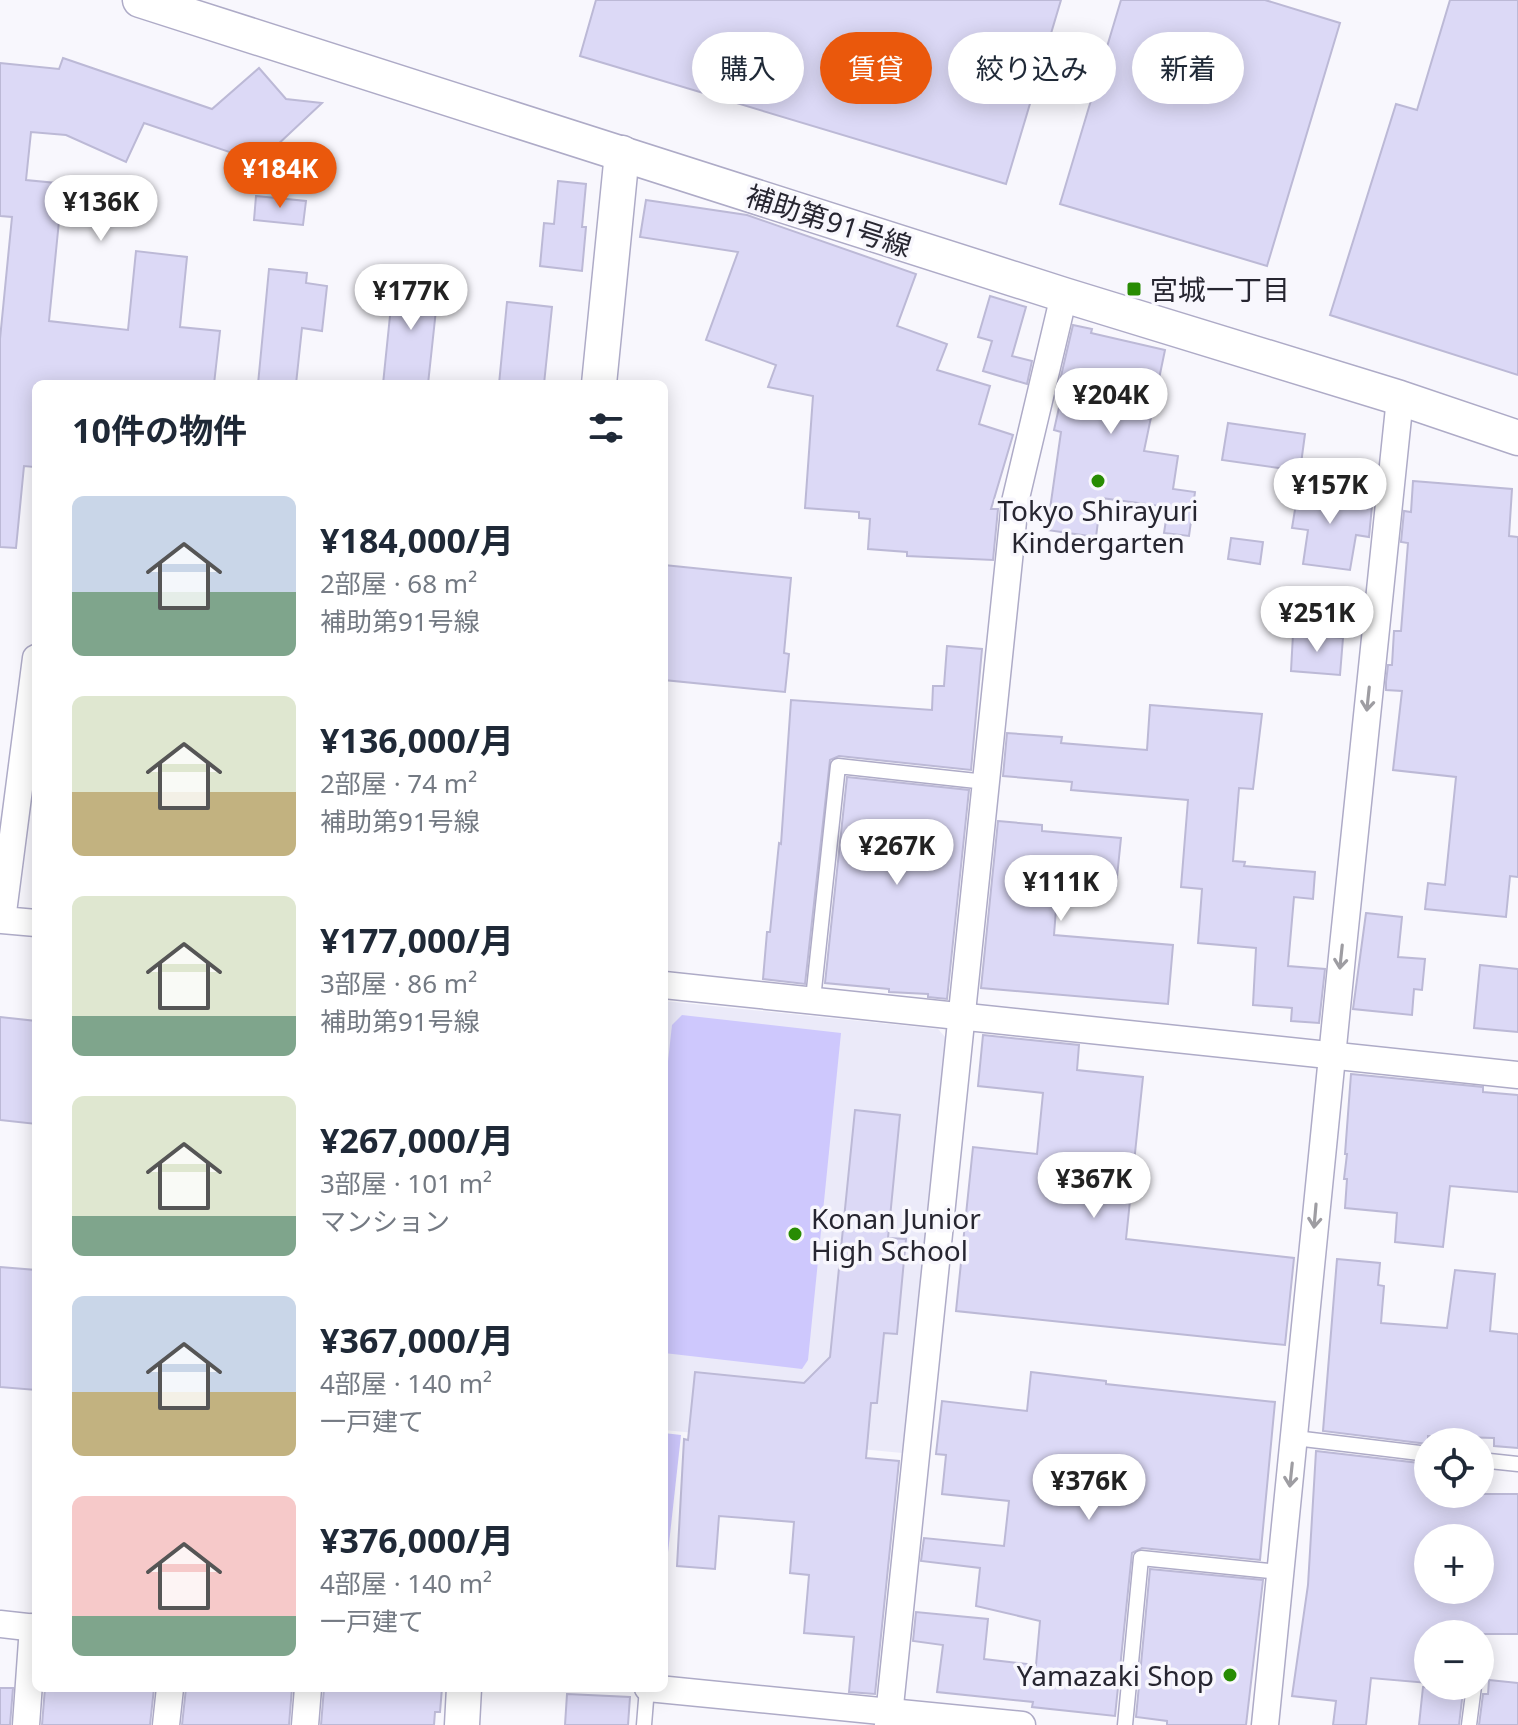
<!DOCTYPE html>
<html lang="ja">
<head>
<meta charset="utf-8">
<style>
	:root { --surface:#fff; --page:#f6f6f7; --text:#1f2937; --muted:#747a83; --accent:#ea580c }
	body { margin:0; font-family:"Noto Sans","Noto Sans JP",sans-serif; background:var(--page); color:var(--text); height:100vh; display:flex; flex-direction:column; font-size:30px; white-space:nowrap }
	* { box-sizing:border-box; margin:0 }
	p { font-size:26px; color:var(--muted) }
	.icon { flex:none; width:44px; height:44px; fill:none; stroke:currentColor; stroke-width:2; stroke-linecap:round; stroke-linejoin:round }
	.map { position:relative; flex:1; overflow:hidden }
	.details { position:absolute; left:32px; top:380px; width:636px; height:1312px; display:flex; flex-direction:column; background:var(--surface); border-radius:12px; box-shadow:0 4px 20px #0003 }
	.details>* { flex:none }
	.top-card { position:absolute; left:692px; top:32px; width:706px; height:72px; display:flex; gap:16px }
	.controls { position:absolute; left:1414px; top:1428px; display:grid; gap:16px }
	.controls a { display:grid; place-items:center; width:80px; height:80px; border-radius:50%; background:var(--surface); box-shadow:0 4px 20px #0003; font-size:40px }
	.price { position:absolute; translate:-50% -68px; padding:0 18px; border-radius:28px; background:#fff; color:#222; font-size:26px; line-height:52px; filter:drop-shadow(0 2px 4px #0008) }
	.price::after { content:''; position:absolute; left:50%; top:48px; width:24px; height:18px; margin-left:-12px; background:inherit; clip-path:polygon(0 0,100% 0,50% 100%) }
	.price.active { background:var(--accent); color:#fff }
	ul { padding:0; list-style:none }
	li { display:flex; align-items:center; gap:24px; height:200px; padding:0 40px }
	li span { display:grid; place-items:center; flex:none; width:224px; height:160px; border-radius:12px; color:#555 }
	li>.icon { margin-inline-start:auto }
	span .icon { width:96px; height:96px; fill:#fffc; stroke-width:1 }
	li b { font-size:34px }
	h2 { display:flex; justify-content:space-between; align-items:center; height:96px; padding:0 40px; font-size:34px }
	.chip { padding:0 28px; border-radius:36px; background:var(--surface); box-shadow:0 4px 20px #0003; font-size:28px; line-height:72px }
	.chip.active { background:var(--accent); color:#fff }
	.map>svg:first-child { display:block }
	.built { fill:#ebeaf9 }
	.green { fill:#cec8fd }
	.building { fill:#dcd9f6; stroke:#bcb9d6; stroke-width:2; fill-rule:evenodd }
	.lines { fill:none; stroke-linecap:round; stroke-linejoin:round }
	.service-casing { stroke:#aeabc7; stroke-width:17 }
	.minor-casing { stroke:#aeabc7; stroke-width:29 }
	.tertiary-casing { stroke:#aeabc7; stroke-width:37 }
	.service { stroke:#fff; stroke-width:14 }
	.minor { stroke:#fff; stroke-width:26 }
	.tertiary { stroke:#fff; stroke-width:34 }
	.oneway { stroke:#9e9da2 }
	.poi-dot { fill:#288c03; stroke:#f8f7fd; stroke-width:3 }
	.labels { text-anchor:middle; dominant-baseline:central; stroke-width:7; stroke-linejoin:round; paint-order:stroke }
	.street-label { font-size:28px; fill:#272631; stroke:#f8f7fd }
	.poi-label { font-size:28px; fill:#272631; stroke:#f8f7fd; text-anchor:start }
</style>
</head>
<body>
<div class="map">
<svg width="1518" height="1725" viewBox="0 0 1518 1725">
	<rect width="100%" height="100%" fill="#f8f7fd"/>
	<!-- built -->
	<polygon class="built" points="664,1001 938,1029 946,1038 902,1453 664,1430"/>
	<!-- green -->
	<g class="green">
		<polygon points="682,1015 841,1033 808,1360 802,1369 664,1353 664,1097 672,1025"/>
		<polygon points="664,1433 681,1435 664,1589"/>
	</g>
	<!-- building -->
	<g class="building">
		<polygon points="596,0 1061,0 1006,184 580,56"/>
		<polygon points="1121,0 1265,0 1340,23 1267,266 1060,204"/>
		<polygon points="1450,0 1518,0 1518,375 1330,315 1396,104 1417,110"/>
		<polygon points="63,58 212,109 259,68 286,99 322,103 259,162 144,123 126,162 66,135 31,132 26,180 77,185 73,222 59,221 49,321 128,330 136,251 187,257 180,327 220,331 214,384 36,384 34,467 24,466 16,548 0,547 0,339 12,217 0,216 0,63 59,69"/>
		<polygon points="558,181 586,184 582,227 586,227 582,271 540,266 544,223 554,224"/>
		<polygon points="256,196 306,201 303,225 254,220"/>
		<polygon points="646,200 747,215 916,274 897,326 947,344 937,370 990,386 979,424 1013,435 991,509 998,509 993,560 907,556 907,552 868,549 870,519 859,518 859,512 805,508 813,396 768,387 776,365 706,340 738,252 640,237"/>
		<polygon points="269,269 307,273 306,283 327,286 322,331 302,328 296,384 258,384"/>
		<polygon points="394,277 439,282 428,384 383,384"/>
		<polygon points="990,296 1026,307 1012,356 1032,361 1027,384 983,371 992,341 978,337"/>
		<polygon points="507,302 552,307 544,384 499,384"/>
		<polygon points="1073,325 1092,329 1091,333 1165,350 1144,451 1178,456 1173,489 1195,492 1189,536 1164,533 1168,507 1101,498 1096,537 1047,530 1061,432 1054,430 1062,394 1057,393"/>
		<polygon points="1228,423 1305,434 1300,471 1222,460"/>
		<polygon points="1413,481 1512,489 1509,536 1518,537 1518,877 1510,876 1506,917 1425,909 1428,883 1445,885 1456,777 1393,770 1402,691 1386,690 1386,682 1388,665 1392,665 1394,631 1401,631 1408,543 1401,542 1404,511 1411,512"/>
		<polygon points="1299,485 1353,493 1351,503 1372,506 1369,537 1356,535 1350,570 1303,564 1308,530 1292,528"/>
		<polygon points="1231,538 1263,542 1260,564 1228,559"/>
		<polygon points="664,565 791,578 784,653 789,654 785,692 664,680"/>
		<polygon points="1293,634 1343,638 1340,675 1291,671"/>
		<polygon points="947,646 982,649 971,770 839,756 830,760 805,984 763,979 767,932 770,932 779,843 781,844 791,700 932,710 933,686 944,686"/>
		<polygon points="1150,705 1262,714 1253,789 1239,788 1233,861 1245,862 1244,866 1315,872 1313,899 1294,897 1288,966 1325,969 1319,1023 1291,1021 1292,1008 1253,1005 1256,948 1198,943 1202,889 1181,887 1188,800 1071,790 1072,782 1003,776 1007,733 1062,737 1061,743 1147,750"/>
		<polygon points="847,777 969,790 947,999 928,997 928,994 889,992 889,989 825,983"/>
		<polygon points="998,821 1042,825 1042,831 1121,838 1116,887 1058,883 1054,935 1173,945 1168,1004 981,988"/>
		<polygon points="1366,913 1402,917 1398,957 1425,959 1422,990 1414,989 1412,1015 1353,1009"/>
		<polygon points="1480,965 1518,969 1518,1032 1474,1028"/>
		<polygon points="0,1017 36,1021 36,1124 0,1120"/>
		<polygon points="983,1035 1079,1045 1077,1070 1143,1077 1126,1239 1294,1258 1285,1345 956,1311 973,1147 1037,1154 1043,1093 978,1086"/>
		<polygon points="1351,1074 1483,1087 1483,1092 1518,1095 1518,1192 1450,1186 1443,1247 1395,1242 1397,1213 1345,1208 1347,1179 1344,1179 1347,1154 1345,1154"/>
		<polygon points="855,1110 900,1115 888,1238 906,1239 897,1334 884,1333 877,1403 871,1403 866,1458 899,1461 875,1694 849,1692 854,1637 804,1633 809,1575 790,1573 794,1522 719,1516 715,1569 677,1566 684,1439 688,1440 695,1372 804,1383 830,1357"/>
		<polygon points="1337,1259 1380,1263 1378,1285 1384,1286 1381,1323 1447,1328 1455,1270 1495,1274 1490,1331 1518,1334 1518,1448 1494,1446 1494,1438 1428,1436 1428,1444 1323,1431"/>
		<polygon points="0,1267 36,1270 36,1390 0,1387"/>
		<polygon points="1031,1372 1106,1381 1106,1384 1275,1402 1260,1560 1142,1548 1132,1553 1115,1716 1032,1707 1033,1702 937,1692 943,1645 913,1641 916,1612 988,1619 984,1659 1036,1665 1040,1621 976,1606 980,1568 921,1561 924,1538 1004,1546 1009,1501 942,1494 946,1455 936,1454 942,1401 1027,1411"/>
		<path d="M1316 1451 1428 1464V1494H1518V1634H1428V1683L1371 1678 1366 1725H1333L1336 1701 1292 1696 1308 1585ZM1428 1538H1480V1590H1428Z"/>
		<polygon points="1150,1569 1263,1580 1246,1725 1167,1725 1167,1721 1136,1717"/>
		<polygon points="1489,1680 1518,1683 1518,1725 1479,1725 1483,1694 1488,1694"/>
		<polygon points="1423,1687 1463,1691 1459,1725 1419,1725"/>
		<polygon points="0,1688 13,1688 10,1725 0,1725"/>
		<polygon points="45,1688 154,1688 150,1725 42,1725"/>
		<polygon points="186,1688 292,1688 289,1725 182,1725"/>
		<polygon points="324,1688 442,1688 440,1712 435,1712 434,1725 321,1725"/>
		<polygon points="567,1694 630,1697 628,1725 565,1725"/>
	</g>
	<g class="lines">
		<defs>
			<g id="service">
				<polyline points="813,999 838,766 986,782"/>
				<polyline points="1295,1438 1428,1454"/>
				<polyline points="1480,1460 1518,1464"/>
				<polyline points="644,1725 647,1688"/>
				<polyline points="1125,1725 1141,1558 1280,1572"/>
				<polyline points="1469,1725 1474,1686"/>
			</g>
			<g id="minor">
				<polyline points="36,658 2,920 36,923"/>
				<polyline points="664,985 1518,1075"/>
				<polyline points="0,1624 36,1628"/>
				<polyline points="648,1688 1022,1725"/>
				<polyline points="26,1725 33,1627"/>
				<polyline points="166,1725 170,1688"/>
				<polyline points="305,1725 308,1688"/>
				<polyline points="888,1725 1015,502 1064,295"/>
				<path d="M1265 1725C1309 1283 1353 840 1400 398"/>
			</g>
			<g id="tertiary">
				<polyline points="140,0 1064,295 1400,398 1518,438"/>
				<polyline points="599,384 622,153"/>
				<polyline points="462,1725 464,1688"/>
			</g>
		</defs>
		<!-- service casing -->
		<use href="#service" class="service-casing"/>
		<!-- minor casing -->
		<use href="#minor" class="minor-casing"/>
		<!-- tertiary casing -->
		<use href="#tertiary" class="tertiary-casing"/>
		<!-- service -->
		<use href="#service" class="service"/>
		<!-- minor -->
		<use href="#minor" class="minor"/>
		<!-- tertiary -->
		<use href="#tertiary" class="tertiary"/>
	</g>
	<!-- one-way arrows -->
	<defs><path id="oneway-shaft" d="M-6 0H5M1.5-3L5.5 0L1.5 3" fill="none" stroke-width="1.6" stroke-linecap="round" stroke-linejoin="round" transform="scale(2)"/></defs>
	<g class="oneway">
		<use href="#oneway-shaft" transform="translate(1368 699) rotate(96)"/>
		<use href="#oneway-shaft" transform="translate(1341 957) rotate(96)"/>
		<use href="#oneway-shaft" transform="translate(1315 1216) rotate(95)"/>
		<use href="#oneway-shaft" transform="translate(1291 1475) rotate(96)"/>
	</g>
	<!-- markers -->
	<g class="poi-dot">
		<rect x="1126" y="281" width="16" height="16" rx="4"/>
		<circle cx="1098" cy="481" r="8"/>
		<circle cx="795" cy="1234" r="8"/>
		<circle cx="1230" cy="1675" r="8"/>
	</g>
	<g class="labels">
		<!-- street labels -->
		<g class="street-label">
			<text transform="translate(829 220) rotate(18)">補助第91号線</text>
		</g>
		<!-- poi labels -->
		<g class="poi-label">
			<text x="1150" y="289">宮城一丁目</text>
			<text x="1098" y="510" text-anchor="middle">Tokyo Shirayuri<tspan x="1098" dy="32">Kindergarten</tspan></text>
			<text x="811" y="1218">Konan Junior<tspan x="811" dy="32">High School</tspan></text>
			<text x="1214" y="1675" text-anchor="end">Yamazaki Shop</text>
		</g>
	</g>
</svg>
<div class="controls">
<a><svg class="icon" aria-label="locate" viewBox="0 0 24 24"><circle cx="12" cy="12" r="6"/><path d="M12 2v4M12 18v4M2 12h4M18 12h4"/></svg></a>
<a>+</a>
<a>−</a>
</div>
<b class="price active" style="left:280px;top:210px">¥184K</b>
<b class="price" style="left:101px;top:243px">¥136K</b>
<b class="price" style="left:411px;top:332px">¥177K</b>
<b class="price" style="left:1111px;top:436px">¥204K</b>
<b class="price" style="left:1330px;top:526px">¥157K</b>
<b class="price" style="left:1317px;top:654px">¥251K</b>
<b class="price" style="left:897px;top:887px">¥267K</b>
<b class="price" style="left:1061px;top:923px">¥111K</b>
<b class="price" style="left:1094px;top:1220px">¥367K</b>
<b class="price" style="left:1089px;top:1522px">¥376K</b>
<div class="top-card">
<a class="chip">購入</a>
<a class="chip active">賃貸</a>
<a class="chip">絞り込み</a>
<a class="chip">新着</a>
</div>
<section class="details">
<h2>10件の物件<svg class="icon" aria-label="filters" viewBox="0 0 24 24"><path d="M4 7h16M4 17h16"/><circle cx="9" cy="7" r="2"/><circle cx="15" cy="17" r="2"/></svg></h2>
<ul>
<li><span style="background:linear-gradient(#c9d6e8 60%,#7fa58c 0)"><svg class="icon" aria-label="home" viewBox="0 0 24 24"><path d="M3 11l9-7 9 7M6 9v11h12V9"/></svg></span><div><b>¥184,000/月</b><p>2部屋 · 68 m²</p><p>補助第91号線</p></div></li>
<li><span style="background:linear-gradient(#dfe7d0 60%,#c2b280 0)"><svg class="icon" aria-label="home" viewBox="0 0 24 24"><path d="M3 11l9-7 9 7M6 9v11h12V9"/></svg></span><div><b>¥136,000/月</b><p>2部屋 · 74 m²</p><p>補助第91号線</p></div></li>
<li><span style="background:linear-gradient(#dfe7d0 75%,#7fa58c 0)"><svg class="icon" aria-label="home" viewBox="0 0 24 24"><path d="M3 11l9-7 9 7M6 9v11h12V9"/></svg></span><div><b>¥177,000/月</b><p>3部屋 · 86 m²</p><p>補助第91号線</p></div></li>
<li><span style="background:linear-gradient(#dfe7d0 75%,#7fa58c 0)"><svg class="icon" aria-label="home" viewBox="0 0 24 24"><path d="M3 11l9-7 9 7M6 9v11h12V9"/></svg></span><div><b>¥267,000/月</b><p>3部屋 · 101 m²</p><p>マンション</p></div></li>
<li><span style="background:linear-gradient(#c9d6e8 60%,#c2b280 0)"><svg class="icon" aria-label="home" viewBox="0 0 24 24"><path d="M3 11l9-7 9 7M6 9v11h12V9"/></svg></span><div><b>¥367,000/月</b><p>4部屋 · 140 m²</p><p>一戸建て</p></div></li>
<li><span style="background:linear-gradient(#f6c9c9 75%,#7fa58c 0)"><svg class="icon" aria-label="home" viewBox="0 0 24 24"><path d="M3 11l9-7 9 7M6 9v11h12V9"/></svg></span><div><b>¥376,000/月</b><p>4部屋 · 140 m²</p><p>一戸建て</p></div></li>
</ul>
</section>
</div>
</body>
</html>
